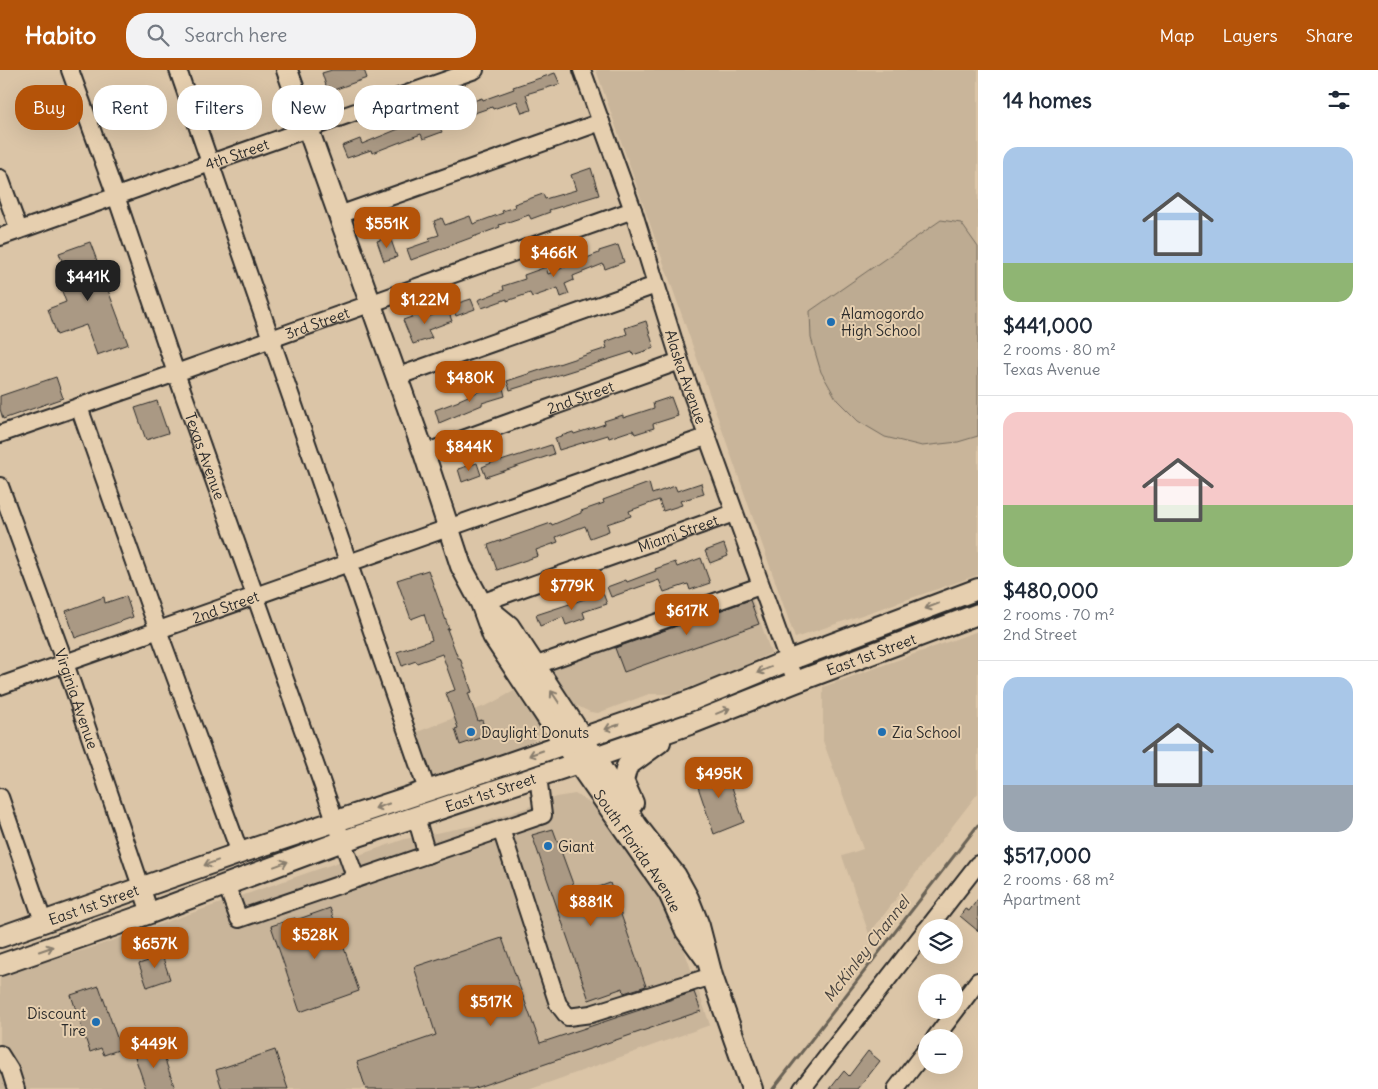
<!DOCTYPE html>
<html lang="en">
<head>
<meta charset="utf-8">
<style>
	:root { --surface:#fff; --page:#f2f2f3; --text:#1f2937; --muted:#747a83; --line:#e0e1e3; --accent:#b45309 }
	body { margin:0; font-family:Delius,sans-serif; background:var(--page); color:var(--text); height:100vh; display:flex; flex-direction:column; font-size:19px; white-space:nowrap }
	* { box-sizing:border-box; margin:0 }
	p { font-size:16px; color:var(--muted) }
	.icon { flex:none; width:28px; height:28px; fill:none; stroke:currentColor; stroke-width:2; stroke-linecap:round; stroke-linejoin:round }
	.map { position:relative; flex:1; overflow:hidden }
	.panel { display:flex; flex-direction:column; background:var(--surface); width:400px }
	.panel>* { flex:none }
	.hud { position:absolute; left:15px; top:15px; width:475px; height:45px; display:flex; gap:10px }
	.buttons { position:absolute; left:918px; top:849px; display:grid; gap:10px }
	.buttons a { display:grid; place-items:center; width:45px; height:45px; border-radius:50%; background:var(--surface); box-shadow:0 5px 20px #0002; font-size:25px }
	.price { position:absolute; translate:-50% -42px; padding:0 11px; border-radius:10px; background:var(--accent); color:#fff; font-size:16px; line-height:32px; filter:drop-shadow(0 1px 2px #0008) }
	.price::after { content:''; position:absolute; left:50%; top:30px; width:15px; height:11px; margin-left:-8px; background:inherit; clip-path:polygon(0 0,100% 0,50% 100%) }
	.price.active { background:#222; color:#fff }
	ul { padding:0; list-style:none }
	li { display:grid; align-content:center; gap:10px; height:265px; padding:0 25px }
	li+li { border-top:1px solid var(--line) }
	li span { display:grid; place-items:center; height:155px; border-radius:15px; color:#555 }
	li>.icon { margin-inline-start:auto }
	span .icon { width:90px; height:90px; fill:#fffc; stroke-width:1 }
	li b { font-size:21px }
	h2 { display:flex; justify-content:space-between; align-items:center; height:60px; padding:0 25px; font-size:21px }
	.pill { padding:0 18px; border-radius:20px; background:var(--surface); box-shadow:0 5px 20px #0002; font-size:18px; line-height:45px }
	.pill.active { background:var(--accent); color:#fff }
	header { display:flex; align-items:center; gap:30px; box-sizing:border-box; height:70px; padding:0 25px; background:var(--accent); color:#fff }
	header strong { font-size:24px }
	nav { display:flex; gap:28px; margin-inline-start:auto; font-size:18px }
	.search { width:350px; height:45px; background:var(--page); display:flex; align-items:center; gap:12px; box-sizing:border-box; padding:0 18px; border-radius:20px; color:var(--muted); font-size:19px }
	main { display:flex; flex:1; min-height:0 }
	.map>svg:first-child { display:block }
	.built { fill:#c9b59a }
	.green { fill:#bdab92; stroke:#746b5e }
	.lines { fill:none; stroke-linecap:round; stroke-linejoin:round }
	.stream { stroke:#6b6357; stroke-width:3 }
	.building { fill:#aa9984; stroke:#2b2b2b }
	.minor-casing { stroke:#2b2b2b; stroke-width:20 }
	.major-casing { stroke:#2b2b2b; stroke-width:24 }
	.minor { stroke:#e6cfaf; stroke-width:16 }
	.major { stroke:#e6cfaf; stroke-width:20 }
	.oneway { stroke:#887d6d }
	.poi-dot { fill:#1f6fb2; stroke:#e6cfaf; stroke-width:2 }
	.labels { text-anchor:middle; dominant-baseline:central; stroke-width:4; stroke-linejoin:round; paint-order:stroke }
	.street-label { font-size:15px; fill:#2b2b2b; stroke:#e6cfaf }
	.poi-label { font-size:15px; fill:#2b2b2b; stroke:#e6cfaf; text-anchor:start }
	.water-label { font-size:16px; font-style:italic; fill:#46423e; stroke:#e6cfaf }
</style>
</head>
<body>
<header>
<strong>Habito</strong>
<div class="search"><svg class="icon" aria-label="search" viewBox="0 0 24 24"><circle cx="10" cy="10" r="6"/><path d="M15 15l6 6"/></svg>Search here</div>
<nav><a>Map</a><a>Layers</a><a>Share</a></nav>
</header>
<main>
<div class="map">
<svg width="978" height="1019" viewBox="0 0 978 1019">
	<rect width="100%" height="100%" fill="#dbc5a7"/>
	<filter id="ink" filterUnits="userSpaceOnUse"><feTurbulence type="fractalNoise" baseFrequency=".02" numOctaves="2"/><feDisplacementMap in="SourceGraphic" scale="10" xChannelSelector="R" yChannelSelector="G"/><feConvolveMatrix kernelMatrix="1 2 1 2 8 2 1 2 1" color-interpolation-filters="sRGB"/></filter>
	<g filter="url(#ink)">
		<!-- built -->
		<g class="built">
			<polygon points="596,0 978,0 978,505 795,568"/>
			<polygon points="750,522 771,583 726,604 671,624 649,624 598,643 590,642 565,630 545,597"/>
			<polygon points="978,561 978,723 869,864 842,786 863,779 823,671 823,617"/>
			<polygon points="514,621 539,656 539,665 532,672 433,707 417,662 490,634"/>
			<polygon points="575,724 596,736 663,835 681,870 710,955 531,1019 0,1019 0,905 91,878 405,769 477,755 556,727"/>
		</g>
		<!-- green -->
		<polygon class="green" points="941,150 961,153 978,177 978,366 958,372 922,376 885,367 858,351 837,330 821,302 811,268 810,241"/>
		<g class="lines">
			<!-- stream -->
			<polyline class="stream" points="773,1019 978,755"/>
		</g>
		<!-- building -->
		<g class="building">
			<polygon points="332,0 364,0 367,8 328,22 322,3"/>
			<polygon points="555,3 560,14 526,24 531,40 522,43 517,31 493,39 492,37 463,47 464,50 440,58 442,62 423,69 421,64 372,83 371,80 347,88 342,76 360,69 362,74 435,44 482,28 483,30 514,19 513,17"/>
			<polygon points="591,98 599,125 549,140 550,142 531,149 529,145 499,155 500,157 411,190 407,179 430,171 429,168 439,165 434,151 442,148 445,155 470,146 473,154 503,143 502,141 515,137 514,134 543,124 545,129 576,120 571,105"/>
			<polygon points="390,167 397,187 384,191 377,171"/>
			<polygon points="90,172 128,274 97,285 86,255 57,265 48,239 66,232 60,216 70,212 59,183"/>
			<polygon points="618,175 624,192 605,199 603,194 573,206 574,210 565,214 569,224 561,227 558,218 532,227 530,223 507,231 507,229 482,238 478,230 504,220 503,216 525,209 524,205 546,197 548,204 599,183 599,181"/>
			<polygon points="471,229 475,239 456,246 452,235"/>
			<polygon points="448,240 452,251 428,260 432,268 413,274 403,250 423,243 424,248"/>
			<polygon points="646,251 654,278 633,285 632,282 610,289 510,320 507,311 607,278 605,272 627,264 625,258"/>
			<polygon points="56,307 63,328 3,349 0,339 0,326"/>
			<polygon points="502,314 505,326 482,333 482,335 439,353 435,340 459,331 459,330 482,320"/>
			<polygon points="671,327 678,346 653,354 654,358 635,364 633,360 609,368 608,365 559,380 555,368 573,362 574,364 605,354 604,351 623,345 623,348 654,338 653,333"/>
			<polygon points="157,331 168,363 146,370 135,338"/>
			<polygon points="551,375 554,384 486,407 482,397 501,389 501,391"/>
			<polygon points="477,393 481,405 462,412 458,399"/>
			<polygon points="649,413 652,424 675,416 677,421 701,413 704,424 680,431 682,435 663,441 659,430 629,441 631,446 607,454 609,461 590,468 585,456 556,467 558,472 536,480 538,486 497,500 488,475 551,453 552,455 581,443 581,441 604,433 603,430"/>
			<polygon points="724,474 728,486 710,493 705,481"/>
			<polygon points="701,488 710,513 690,520 688,514 664,522 659,510 611,527 607,517 626,510 627,512 656,501 655,499 675,492 677,497"/>
			<polygon points="428,500 449,559 447,559 458,588 460,588 472,622 468,623 478,651 482,650 487,666 460,675 455,659 458,658 446,623 455,620 442,584 417,593 416,591 402,596 397,582 432,570 424,544 411,549 397,510"/>
			<polygon points="603,523 607,534 583,542 585,548 566,555 563,547 540,556 536,545"/>
			<polygon points="126,526 133,547 75,568 66,541 104,527 105,533"/>
			<polygon points="750,530 759,554 624,602 615,578"/>
			<polygon points="724,694 744,752 714,764 694,705"/>
			<polygon points="553,759 577,825 610,813 646,916 624,923 623,918 589,930 532,765"/>
			<polygon points="978,829 978,861 960,846 965,839 969,841"/>
			<polygon points="330,838 359,921 300,942 271,856 295,848 296,850"/>
			<polygon points="502,868 540,973 694,922 701,941 472,1019 366,1019 357,992 436,965 414,897"/>
			<polygon points="160,879 170,909 147,917 139,894 148,891 146,885"/>
			<polygon points="99,916 121,979 104,985 101,978 90,982 71,925"/>
			<polygon points="160,975 175,1019 146,1019 134,984"/>
			<polygon points="275,980 288,1019 222,1019 216,1000"/>
			<polygon points="868,981 880,991 858,1019 830,1019 844,1001 849,1006"/>
		</g>
		<g class="lines">
			<defs>
				<g id="minor">
					<path id="s1" d="M70 0 116 126 176 303 356 809"/>
					<polyline points="178,0 427,720"/>
					<path id="s2" d="M582 0 633 140 680 291 796 612"/>
					<polyline points="0,108 19,160"/>
					<polyline points="339,145 601,52"/>
					<path id="s3" d="M0 167 475 0"/>
					<polyline points="396,307 656,215"/>
					<polyline points="79,337 158,560 240,783"/>
					<path id="s4" d="M0 364 176 303 633 140"/>
					<path id="s5" d="M424 383 680 291"/>
					<path id="s6" d="M0 416 65 593 150 843"/>
					<path id="s7" d="M481 533 734 443"/>
					<polyline points="534,596 760,516"/>
					<path id="s8" d="M0 616 706 367"/>
					<polyline points="0,727 43,851"/>
					<polyline points="416,747 427,785"/>
					<polyline points="501,759 558,934 568,947 591,944 712,906"/>
					<polyline points="226,814 239,849 543,745 538,706"/>
					<polyline points="928,858 978,794"/>
					<polyline points="935,968 978,911"/>
					<polyline points="0,984 10,1000 16,1019"/>
					<polyline points="802,1019 926,860"/>
					<polyline points="896,1019 926,980"/>
				</g>
				<g id="major">
					<path id="s9" d="M287 0 424 383 461 496 481 533 493 566 564 673 669 823 686 861 707 890"/>
					<polyline points="482,534 509,556 582,667 637,756 676,806 688,828 699,856 712,906 752,1019"/>
					<polyline points="633,733 623,711 627,696 660,672"/>
					<path id="s10" d="M0 867 240 783 463 709 692 630 787 591 978 519"/>
					<path id="s11" d="M0 895 150 843 343 771 578 693 690 654 796 612 978 544"/>
				</g>
			</defs>
			<!-- minor casing -->
			<use href="#minor" class="minor-casing"/>
			<!-- major casing -->
			<use href="#major" class="major-casing"/>
			<!-- minor -->
			<use href="#minor" class="minor"/>
			<!-- major -->
			<use href="#major" class="major"/>
		</g>
		<!-- one-way arrows -->
		<defs><path id="oneway-shaft" d="M-6 0H5M1.5-3L5.5 0L1.5 3" fill="none" stroke-width="1.6" stroke-linecap="round" stroke-linejoin="round" transform="scale(1.25)"/></defs>
		<g class="oneway">
			<use href="#oneway-shaft" transform="translate(932 536) rotate(159)"/>
			<use href="#oneway-shaft" transform="translate(764 600) rotate(158)"/>
			<use href="#oneway-shaft" transform="translate(555 627) rotate(-124)"/>
			<use href="#oneway-shaft" transform="translate(723 641) rotate(-22)"/>
			<use href="#oneway-shaft" transform="translate(612 657) rotate(161)"/>
			<use href="#oneway-shaft" transform="translate(536 683) rotate(161)"/>
			<use href="#oneway-shaft" transform="translate(382 736) rotate(161)"/>
			<use href="#oneway-shaft" transform="translate(211 793) rotate(160)"/>
			<use href="#oneway-shaft" transform="translate(281 794) rotate(-20)"/>
			<use href="#oneway-shaft" transform="translate(46 879) rotate(-19)"/>
		</g>
	</g>
	<!-- markers -->
	<g class="poi-dot">
		<circle cx="831" cy="252" r="5"/>
		<circle cx="471" cy="662" r="5"/>
		<circle cx="882" cy="662" r="5"/>
		<circle cx="548" cy="776" r="5"/>
		<circle cx="96" cy="952" r="5"/>
	</g>
	<g class="labels">
		<!-- street labels -->
		<g class="street-label">
			<text stroke="none"><textPath href="#s3" startOffset="251">4th Street</textPath></text>
			<text stroke="none"><textPath href="#s4" startOffset="336">3rd Street</textPath></text>
			<text stroke="none"><textPath href="#s2" startOffset="324">Alaska Avenue</textPath></text>
			<text stroke="none"><textPath href="#s5" startOffset="166">2nd Street</textPath></text>
			<text stroke="none"><textPath href="#s1" startOffset="409">Texas Avenue</textPath></text>
			<text stroke="none"><textPath href="#s7" startOffset="209">Miami Street</textPath></text>
			<text stroke="none"><textPath href="#s8" startOffset="239">2nd Street</textPath></text>
			<text stroke="none"><textPath href="#s11" startOffset="925">East 1st Street</textPath></text>
			<text stroke="none"><textPath href="#s6" startOffset="226">Virginia Avenue</textPath></text>
			<text stroke="none"><textPath href="#s11" startOffset="520">East 1st Street</textPath></text>
			<text stroke="none"><textPath href="#s9" startOffset="862">South Florida Avenue</textPath></text>
			<text stroke="none"><textPath href="#s10" startOffset="99">East 1st Street</textPath></text>
		</g>
		<!-- poi labels -->
		<g class="poi-label">
			<text x="841" y="243">Alamogordo<tspan x="841" dy="17">High School</tspan></text>
			<text x="481" y="662">Daylight Donuts</text>
			<text x="892" y="662">Zia School</text>
			<text x="558" y="776">Giant</text>
			<text x="86" y="943" text-anchor="end">Discount<tspan x="86" dy="17">Tire</tspan></text>
		</g>
		<!-- water labels -->
		<g class="water-label">
			<text transform="translate(866 879) rotate(-52)">McKinley Channel</text>
		</g>
	</g>
</svg>
<div class="buttons">
<a><svg class="icon" aria-label="layers" viewBox="0 0 24 24"><path d="M12 4l9 5-9 5-9-5zM3 14l9 5 9-5"/></svg></a>
<a>+</a>
<a>−</a>
</div>
<b class="price" style="left:387px;top:179px">$551K</b>
<b class="price" style="left:554px;top:208px">$466K</b>
<b class="price active" style="left:88px;top:232px">$441K</b>
<b class="price" style="left:425px;top:255px">$1.22M</b>
<b class="price" style="left:470px;top:333px">$480K</b>
<b class="price" style="left:469px;top:402px">$844K</b>
<b class="price" style="left:572px;top:541px">$779K</b>
<b class="price" style="left:687px;top:566px">$617K</b>
<b class="price" style="left:719px;top:729px">$495K</b>
<b class="price" style="left:591px;top:857px">$881K</b>
<b class="price" style="left:315px;top:890px">$528K</b>
<b class="price" style="left:155px;top:899px">$657K</b>
<b class="price" style="left:491px;top:957px">$517K</b>
<b class="price" style="left:154px;top:999px">$449K</b>
<div class="hud">
<a class="pill active">Buy</a>
<a class="pill">Rent</a>
<a class="pill">Filters</a>
<a class="pill">New</a>
<a class="pill">Apartment</a>
</div>
</div>
<section class="panel">
<h2>14 homes<svg class="icon" aria-label="filters" viewBox="0 0 24 24"><path d="M4 7h16M4 17h16"/><circle cx="9" cy="7" r="2"/><circle cx="15" cy="17" r="2"/></svg></h2>
<ul>
<li><span style="background:linear-gradient(#a9c7e8 75%,#8fb573 0)"><svg class="icon" aria-label="home" viewBox="0 0 24 24"><path d="M3 11l9-7 9 7M6 9v11h12V9"/></svg></span><div><b>$441,000</b><p>2 rooms · 80 m²</p><p>Texas Avenue</p></div></li>
<li><span style="background:linear-gradient(#f6c9c9 60%,#8fb573 0)"><svg class="icon" aria-label="home" viewBox="0 0 24 24"><path d="M3 11l9-7 9 7M6 9v11h12V9"/></svg></span><div><b>$480,000</b><p>2 rooms · 70 m²</p><p>2nd Street</p></div></li>
<li><span style="background:linear-gradient(#a9c7e8 70%,#9aa5b1 0)"><svg class="icon" aria-label="home" viewBox="0 0 24 24"><path d="M3 11l9-7 9 7M6 9v11h12V9"/></svg></span><div><b>$517,000</b><p>2 rooms · 68 m²</p><p>Apartment</p></div></li>
</ul>
</section>
</main>
</body>
</html>
